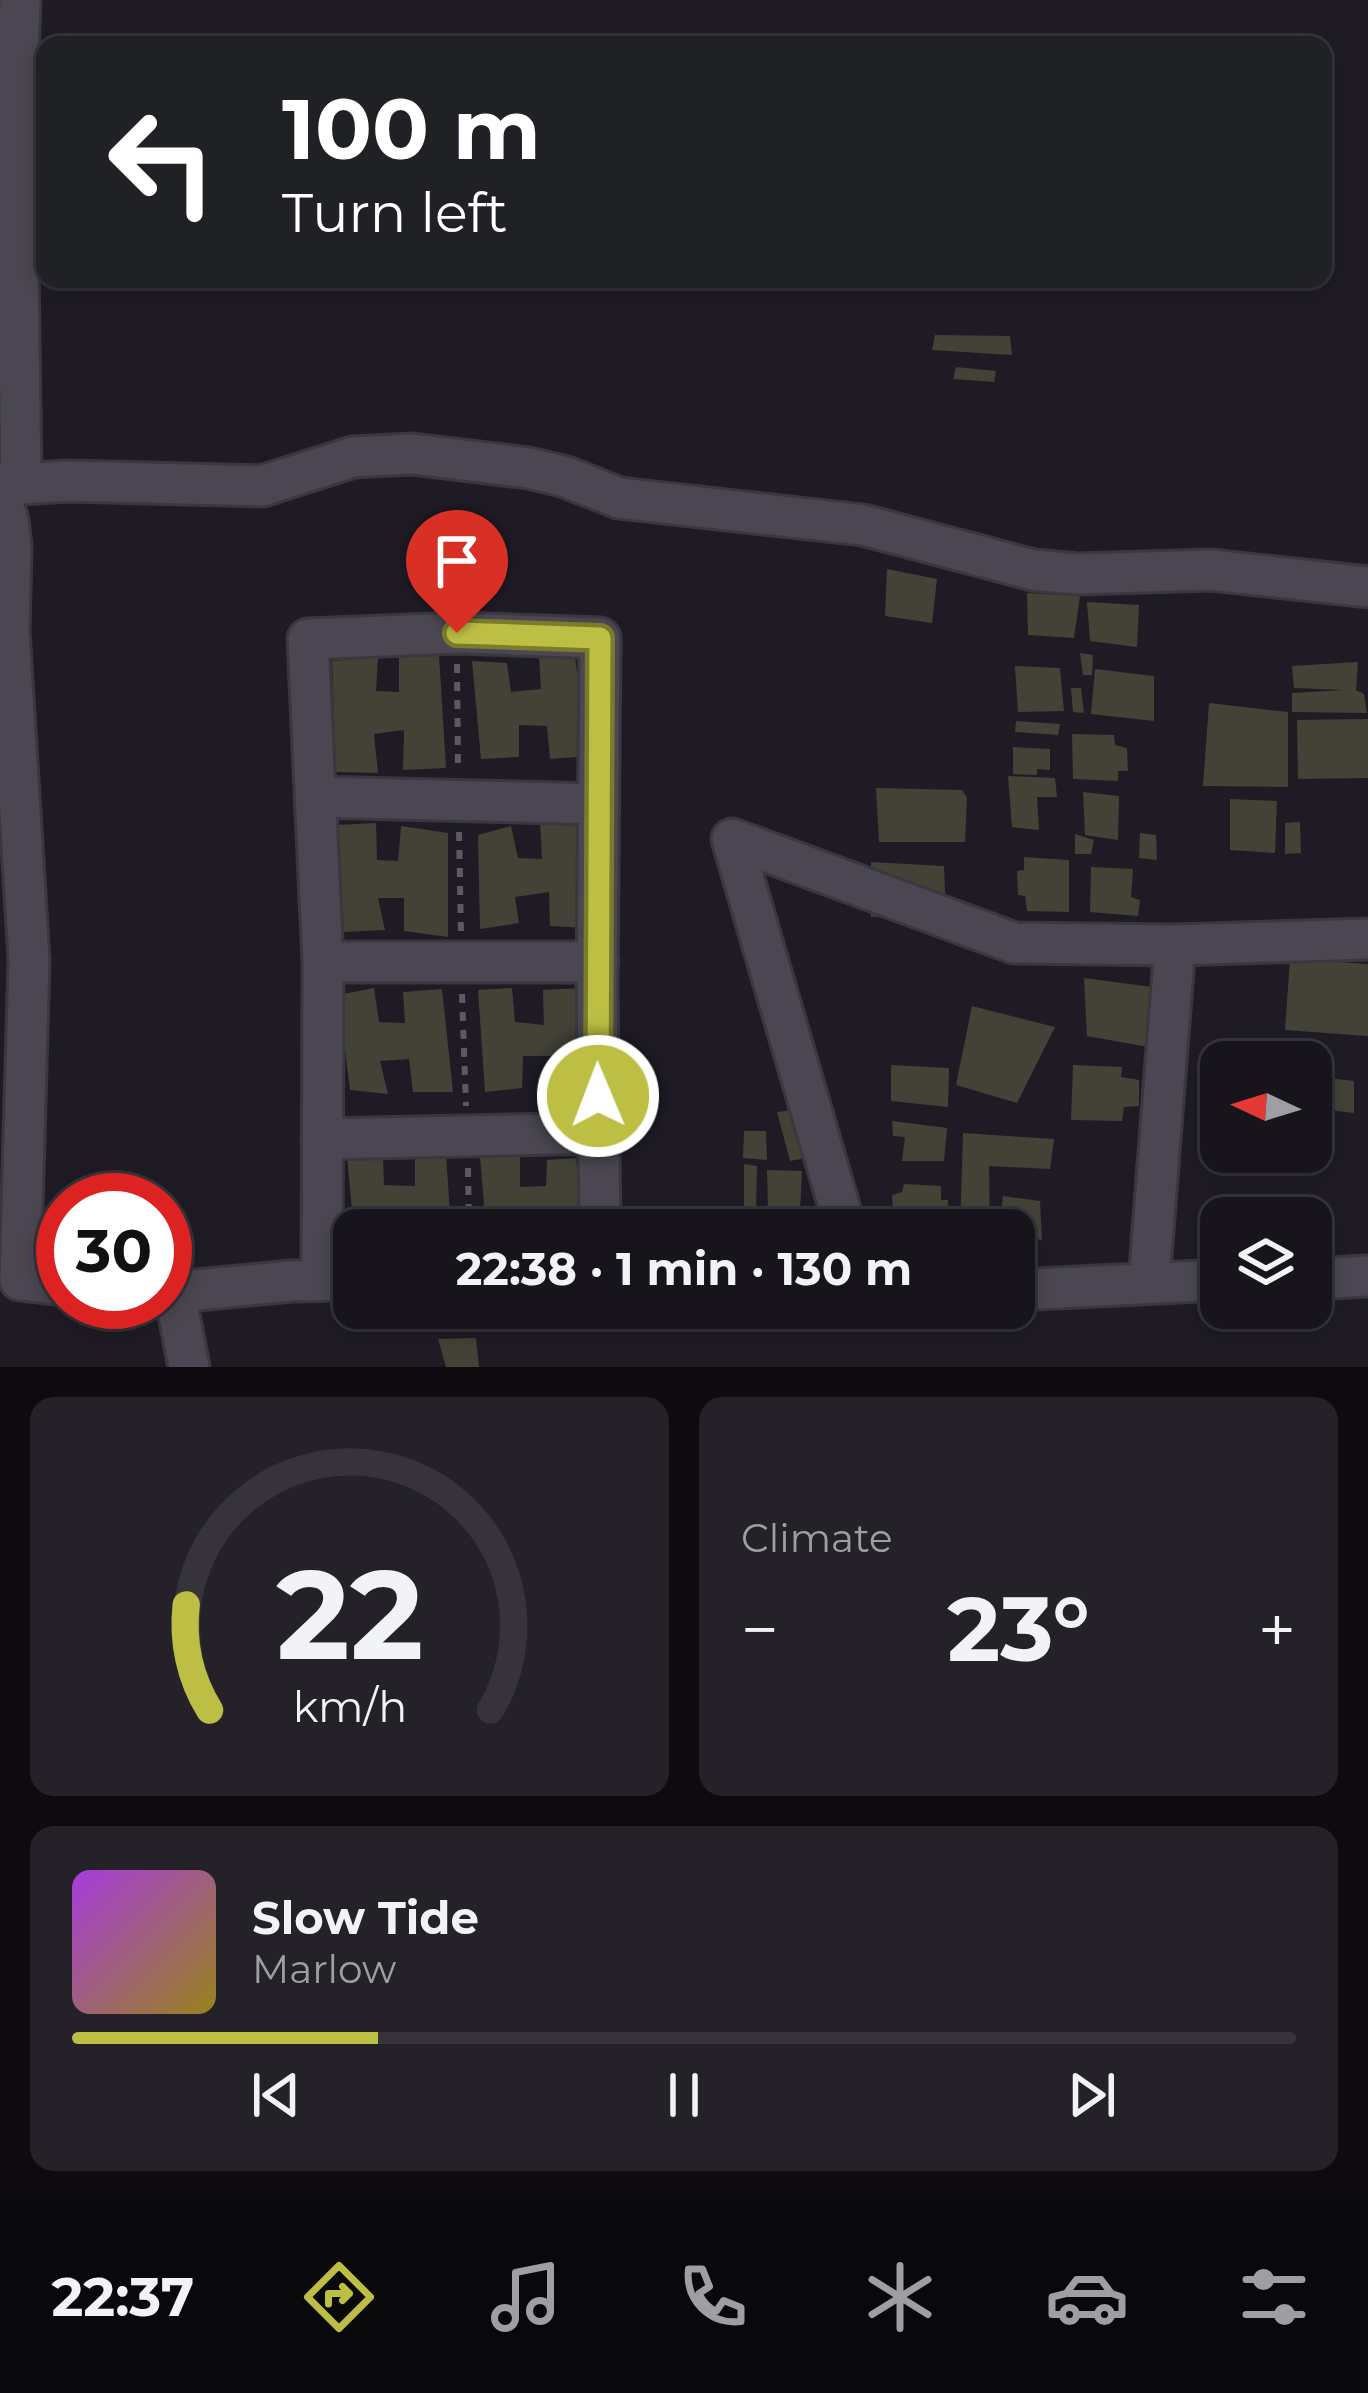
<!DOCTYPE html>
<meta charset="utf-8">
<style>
:root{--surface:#17141c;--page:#242129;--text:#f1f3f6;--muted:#9e9ea3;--line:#36333b;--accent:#bcbf43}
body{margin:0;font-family:Montserrat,sans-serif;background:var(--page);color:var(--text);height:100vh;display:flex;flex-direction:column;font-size:45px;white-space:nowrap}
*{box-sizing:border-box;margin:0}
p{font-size:39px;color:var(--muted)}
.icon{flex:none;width:66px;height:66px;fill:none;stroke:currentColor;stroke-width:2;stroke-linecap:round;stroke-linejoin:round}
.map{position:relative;height:1367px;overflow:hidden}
.panel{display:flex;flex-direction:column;gap:30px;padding:30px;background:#0d0b0f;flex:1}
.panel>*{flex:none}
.hud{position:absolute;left:36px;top:36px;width:1296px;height:252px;border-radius:24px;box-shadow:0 6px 18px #0003,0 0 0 3px var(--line);background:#202124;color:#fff;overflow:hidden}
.needle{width:78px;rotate:274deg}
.buttons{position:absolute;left:1200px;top:1041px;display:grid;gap:24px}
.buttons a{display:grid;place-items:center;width:132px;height:132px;border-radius:24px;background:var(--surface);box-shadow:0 6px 18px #0003,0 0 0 3px var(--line);font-size:60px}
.speed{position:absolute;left:36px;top:1173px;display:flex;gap:24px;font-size:60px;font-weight:700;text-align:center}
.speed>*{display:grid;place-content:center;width:156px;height:156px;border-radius:50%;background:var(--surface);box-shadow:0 6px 18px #0003,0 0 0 3px var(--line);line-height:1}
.speed .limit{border:18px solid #d22;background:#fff;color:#111}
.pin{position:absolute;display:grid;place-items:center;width:102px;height:102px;color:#fff;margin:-123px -51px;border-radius:50% 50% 50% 0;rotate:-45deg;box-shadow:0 0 12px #0007}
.pin .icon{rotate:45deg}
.me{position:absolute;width:132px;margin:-66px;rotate:359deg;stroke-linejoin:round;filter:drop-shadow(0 0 9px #0008)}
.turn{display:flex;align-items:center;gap:42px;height:252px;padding:0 48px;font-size:54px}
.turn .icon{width:156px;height:156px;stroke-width:2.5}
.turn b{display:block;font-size:84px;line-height:102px}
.big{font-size:90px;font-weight:700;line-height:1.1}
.panel .widget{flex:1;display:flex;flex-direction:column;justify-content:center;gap:18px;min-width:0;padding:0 42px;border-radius:24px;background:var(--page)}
.panel .dial{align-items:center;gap:0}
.dial svg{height:312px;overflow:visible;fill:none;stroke:var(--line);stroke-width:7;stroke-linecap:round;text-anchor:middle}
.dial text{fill:var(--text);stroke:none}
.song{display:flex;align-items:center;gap:36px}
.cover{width:144px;height:144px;border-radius:18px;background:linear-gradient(135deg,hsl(280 70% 55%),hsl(50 70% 35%))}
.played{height:12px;border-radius:6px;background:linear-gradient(90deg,var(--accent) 25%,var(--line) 25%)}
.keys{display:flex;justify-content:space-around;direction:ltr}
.heat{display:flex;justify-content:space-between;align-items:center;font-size:66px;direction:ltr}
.panel .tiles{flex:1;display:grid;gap:30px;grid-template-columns:1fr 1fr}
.widget:last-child{grid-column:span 2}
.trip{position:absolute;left:333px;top:1209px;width:702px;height:120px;border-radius:24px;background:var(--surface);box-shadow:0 6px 18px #0003,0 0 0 3px var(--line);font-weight:700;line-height:120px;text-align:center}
.menu{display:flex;height:192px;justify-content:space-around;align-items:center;background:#09080b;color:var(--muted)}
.menu .icon{width:84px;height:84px}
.menu .active{color:var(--accent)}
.menu b{font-size:54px;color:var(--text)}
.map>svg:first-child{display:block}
.building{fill:#424237}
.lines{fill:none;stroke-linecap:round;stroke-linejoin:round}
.minor-casing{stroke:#3a373f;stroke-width:45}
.path{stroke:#5d5962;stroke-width:6;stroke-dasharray:9 9;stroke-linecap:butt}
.minor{stroke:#4b4752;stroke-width:39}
.route-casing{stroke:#7a7c2c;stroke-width:30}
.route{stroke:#bcbf43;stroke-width:21}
</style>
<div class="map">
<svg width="1368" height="1367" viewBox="0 0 1368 1367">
<rect width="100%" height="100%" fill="#1f1b25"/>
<path class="building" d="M935,335L1010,336L1012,355L932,350Z
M956,367L996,371L994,382L953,379Z
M887,569L937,579L932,623L885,616Z
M1027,593L1080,596L1074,638L1028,635Z
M1087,602L1139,605L1137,647L1090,641Z
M1080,653L1093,655L1092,675H1083Z
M439,655L446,768L403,770L404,730L374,734L378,773L336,772L332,661L378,657L376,691L399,692V657Z
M539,657H575L588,756L550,759L547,726L519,725V757L481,759L472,661L507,663L511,692L541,689Z
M1358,662L1356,690L1364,694L1367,713L1292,712V693L1344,690L1294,688L1292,666Z
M1015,666L1060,668L1064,711L1018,712Z
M1095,669L1154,676V721L1091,714Z
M1071,688H1081L1084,713L1073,712Z
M1209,703L1288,712V787L1203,786Z
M1368,719V778L1298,779L1297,720Z
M1016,721L1060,724L1058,735L1015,732Z
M1072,734L1114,735L1115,745L1127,748L1128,771H1118V781L1073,779Z
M1013,747L1050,749V770L1037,769V775L1013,774Z
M1008,776L1055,778L1057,797H1037L1039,830L1012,827Z
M876,788L962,790L967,798L965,842H879Z
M1083,792L1119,796L1118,840L1085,835Z
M1230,799L1277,801L1275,853L1230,850Z
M540,822L576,826L587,928L550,926L549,892L515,897L519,923L480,929L478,835L511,826L518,858L542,859Z
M1300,822L1301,853L1285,854V823Z
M376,823L377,860L398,861L401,826L448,833V937L404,931V898H378L385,930L344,932L336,825Z
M1140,833L1156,835L1157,860L1139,858Z
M1075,834L1094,840L1091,854H1075Z
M1024,857L1069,860V912L1027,911L1025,896L1018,895L1017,871L1024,870Z
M871,862L944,866L946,915L871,917Z
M1091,867L1133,869L1131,897L1140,900L1138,916L1090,912Z
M1290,959L1368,964V1036L1285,1030Z
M1084,978L1152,987L1148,1047L1087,1036Z
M374,988L379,1022L405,1023L403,992L442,989L453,1092H413L409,1059L380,1061L388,1094L350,1090L338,995Z
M512,988L515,1022L544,1025L543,990L583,988L591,1093L552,1090L553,1056H523L522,1088L485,1092L478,990Z
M972,1006L1055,1027L1017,1103L956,1085Z
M891,1065L949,1068L948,1107L891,1101Z
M1073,1065L1122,1067L1121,1077L1139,1080V1106L1124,1107L1122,1121L1071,1120Z
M1311,1076L1354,1081V1113L1311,1108Z
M830,1106L838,1152L790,1161L777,1112Z
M892,1121L947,1128L944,1161H902L905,1137L893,1136Z
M744,1131H766L767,1160L743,1158Z
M963,1133L1054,1139L1050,1169L989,1166L990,1230L960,1228Z
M446,1154L451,1230H418L417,1220L387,1224L388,1230H354L347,1157L383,1156L384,1185L415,1186V1155Z
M480,1156H520V1187L546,1186L547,1160L576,1158L586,1230H552V1226L486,1230Z
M744,1164L757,1166L756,1210L744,1208Z
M767,1170L802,1171L800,1212L768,1210Z
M904,1184L941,1186V1200H948L947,1230H894L892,1195L902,1192Z
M1003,1196L1040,1201L1042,1240L1014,1236V1230H999Z
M698,1220V1230H650V1223Z
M1014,1243L1038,1245V1269L1014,1267Z
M476,1338L479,1367H446L438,1339Z"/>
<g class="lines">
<g class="minor-casing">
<path id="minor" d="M0,484H21L16,117L20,0
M21,484L68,481L262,486L353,457L412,454L529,468L566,477L619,498L863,525L1033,570L1077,574L1211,570L1368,587
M0,497L8,520L11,546L9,632L29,960L20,1280L63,1285
M315,797L599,804
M323,962H598
M322,1139L599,1133
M846,1230L732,839L1014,943L1175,945L1368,939
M1311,1279L1368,1276
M322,1280L323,962L308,639L457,633L600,638L597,986L600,1230
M1149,1282L1175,945
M1014,1290L1221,1280
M165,1293L291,1281L354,1280
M175,1294L189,1367"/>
</g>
<path class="path" d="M457,664L458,771
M459,832L461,933
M462,994L466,1106
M468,1168L469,1230"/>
<use href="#minor" class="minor"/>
</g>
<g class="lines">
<g class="route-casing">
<path id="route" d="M457,633L600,638L598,1096"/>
</g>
<use href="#route" class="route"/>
</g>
</svg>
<div class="buttons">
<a><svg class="needle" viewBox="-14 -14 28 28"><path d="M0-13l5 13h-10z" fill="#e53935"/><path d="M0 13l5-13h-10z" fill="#9e9ea3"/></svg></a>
<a><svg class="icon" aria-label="layers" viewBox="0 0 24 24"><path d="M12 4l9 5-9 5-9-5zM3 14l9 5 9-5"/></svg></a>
</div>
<div class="speed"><div class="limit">30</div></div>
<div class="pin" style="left:457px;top:633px;background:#d93025"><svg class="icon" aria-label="arrive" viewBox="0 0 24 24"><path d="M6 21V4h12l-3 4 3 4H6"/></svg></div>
<svg class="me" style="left:598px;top:1096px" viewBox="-20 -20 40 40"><circle r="17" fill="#bcbf43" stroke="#fff" stroke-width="3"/><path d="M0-11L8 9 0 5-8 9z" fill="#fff"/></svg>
<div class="trip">22:38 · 1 min · 130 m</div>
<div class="hud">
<div class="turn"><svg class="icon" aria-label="left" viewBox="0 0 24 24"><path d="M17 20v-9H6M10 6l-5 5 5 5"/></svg><div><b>100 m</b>Turn left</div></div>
</div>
</div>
<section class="panel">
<div class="tiles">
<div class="widget dial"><svg viewBox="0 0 100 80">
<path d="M14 69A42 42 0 1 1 86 69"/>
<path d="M14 69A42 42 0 0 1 8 42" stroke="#bcbf43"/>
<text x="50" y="56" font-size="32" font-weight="700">22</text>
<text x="50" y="72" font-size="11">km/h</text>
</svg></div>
<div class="widget"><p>Climate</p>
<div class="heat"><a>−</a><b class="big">23°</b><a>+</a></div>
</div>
<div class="widget">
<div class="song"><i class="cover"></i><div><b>Slow Tide</b><p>Marlow</p></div></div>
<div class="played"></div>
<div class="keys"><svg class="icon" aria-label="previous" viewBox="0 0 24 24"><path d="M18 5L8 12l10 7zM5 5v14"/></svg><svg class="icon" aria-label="pause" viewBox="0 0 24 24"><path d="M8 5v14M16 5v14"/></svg><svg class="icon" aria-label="next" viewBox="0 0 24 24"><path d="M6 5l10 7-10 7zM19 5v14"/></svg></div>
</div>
</div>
</section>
<nav class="menu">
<b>22:37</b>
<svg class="icon active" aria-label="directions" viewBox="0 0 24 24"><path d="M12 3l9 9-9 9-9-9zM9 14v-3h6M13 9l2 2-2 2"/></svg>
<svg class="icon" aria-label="music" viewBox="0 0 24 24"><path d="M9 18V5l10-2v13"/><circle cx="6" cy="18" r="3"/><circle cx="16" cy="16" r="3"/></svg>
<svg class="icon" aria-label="phone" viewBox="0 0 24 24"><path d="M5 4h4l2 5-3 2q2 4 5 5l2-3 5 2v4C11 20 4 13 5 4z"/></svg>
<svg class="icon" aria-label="climate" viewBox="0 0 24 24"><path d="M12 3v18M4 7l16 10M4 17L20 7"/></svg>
<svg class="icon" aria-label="car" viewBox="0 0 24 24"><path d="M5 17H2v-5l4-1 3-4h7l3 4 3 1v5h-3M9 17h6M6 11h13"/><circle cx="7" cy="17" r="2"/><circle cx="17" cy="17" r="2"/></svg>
<svg class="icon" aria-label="filters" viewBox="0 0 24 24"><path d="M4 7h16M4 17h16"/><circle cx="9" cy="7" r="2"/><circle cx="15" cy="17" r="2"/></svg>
</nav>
